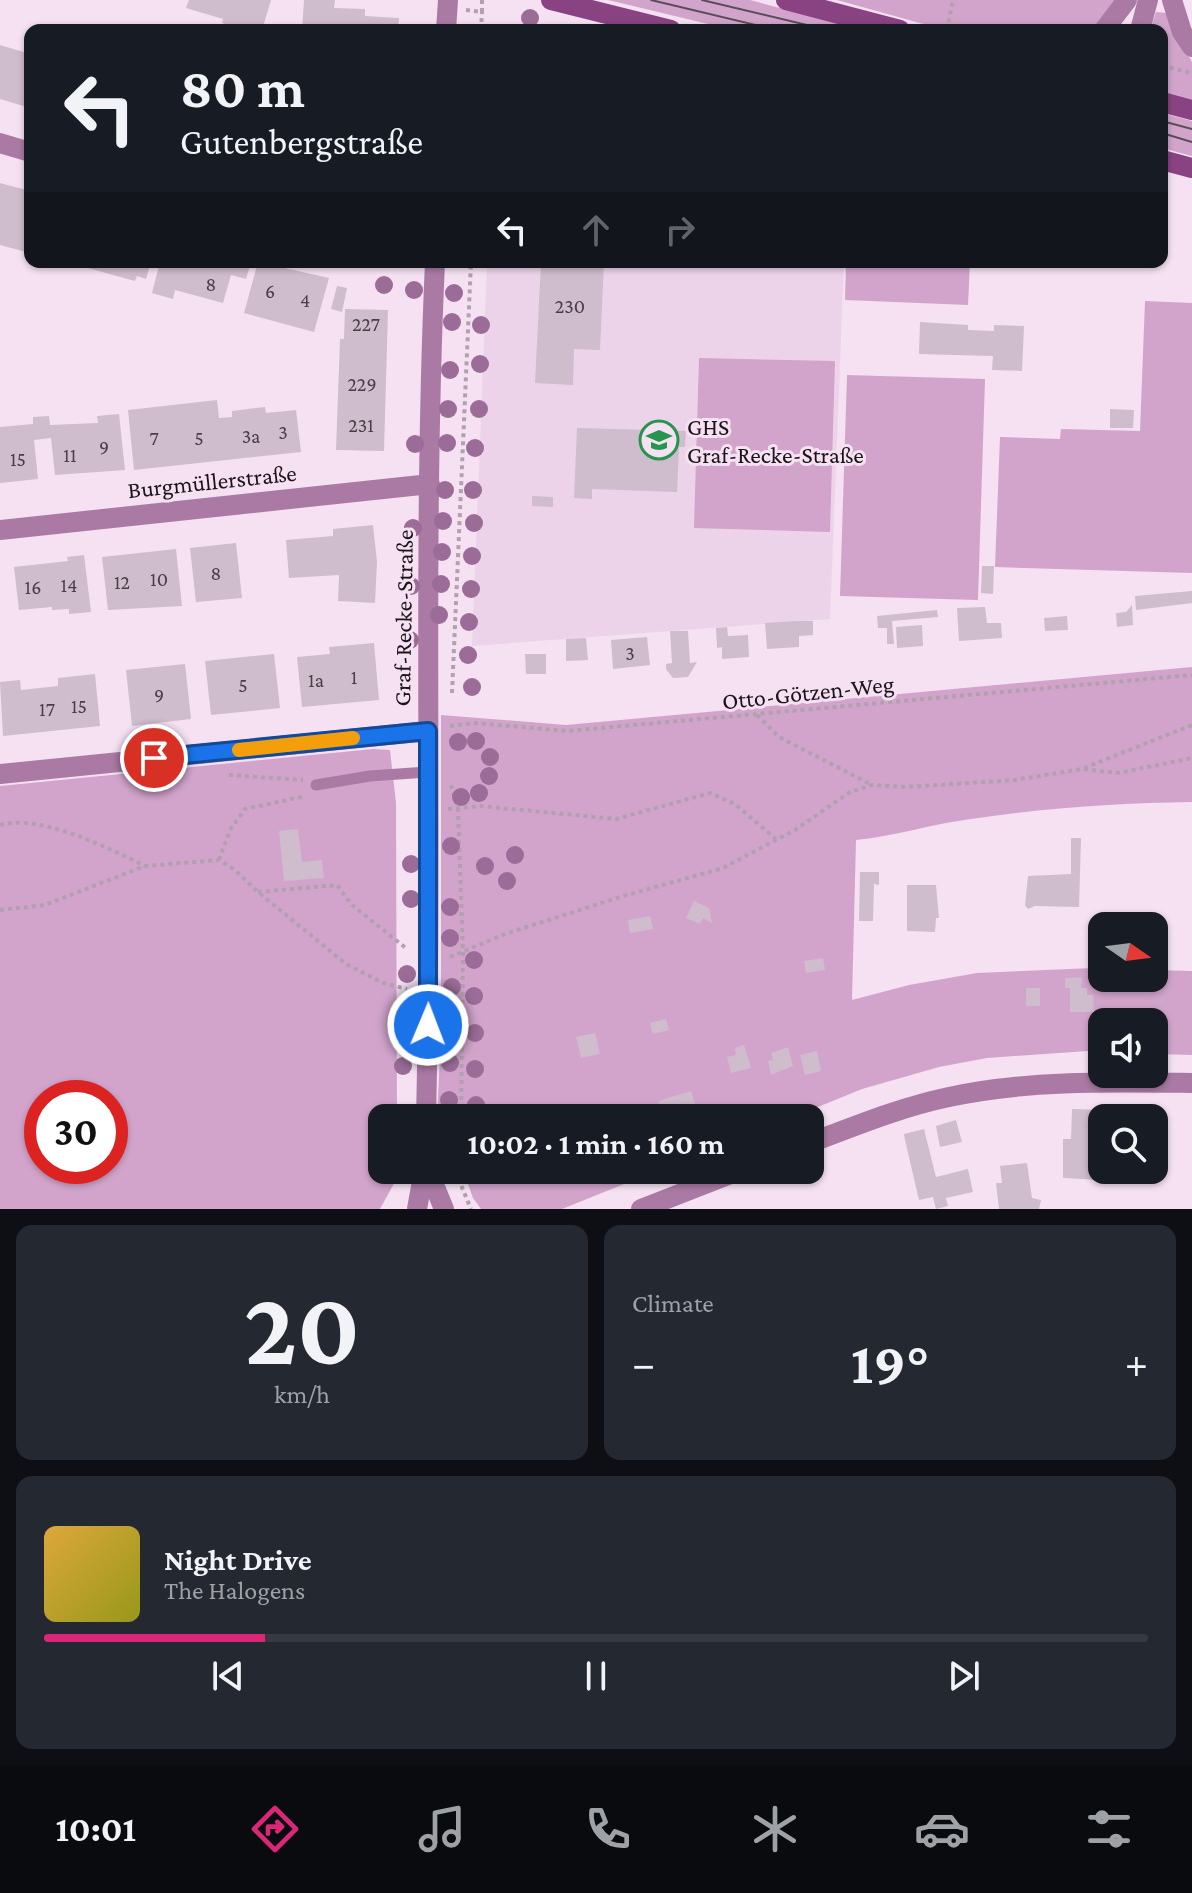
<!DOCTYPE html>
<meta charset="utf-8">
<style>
:root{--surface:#171b24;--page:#242831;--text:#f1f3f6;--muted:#9ea1a6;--line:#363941;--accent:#db2777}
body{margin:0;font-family:"Crimson Pro",serif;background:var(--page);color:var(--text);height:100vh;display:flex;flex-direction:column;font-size:30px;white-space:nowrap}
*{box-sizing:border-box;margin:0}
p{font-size:26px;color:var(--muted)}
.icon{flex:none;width:44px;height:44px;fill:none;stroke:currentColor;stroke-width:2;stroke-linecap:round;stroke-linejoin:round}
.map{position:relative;height:1209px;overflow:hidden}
.side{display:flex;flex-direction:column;gap:16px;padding:16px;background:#0d0f14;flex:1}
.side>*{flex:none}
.guide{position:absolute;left:24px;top:24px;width:1144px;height:244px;border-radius:16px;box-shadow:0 2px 6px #0004;background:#171b24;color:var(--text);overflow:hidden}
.needle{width:52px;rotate:104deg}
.fabs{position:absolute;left:1088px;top:912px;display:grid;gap:16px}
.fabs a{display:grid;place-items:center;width:80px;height:80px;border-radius:16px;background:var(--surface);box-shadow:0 2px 6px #0004;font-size:40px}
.speed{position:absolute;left:24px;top:1080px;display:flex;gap:16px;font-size:40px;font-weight:700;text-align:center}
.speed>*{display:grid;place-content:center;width:104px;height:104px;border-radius:50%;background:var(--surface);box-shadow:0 2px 6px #0004;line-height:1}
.speed .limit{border:12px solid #d22;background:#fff;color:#111}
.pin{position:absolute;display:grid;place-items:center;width:68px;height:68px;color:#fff;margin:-34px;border:4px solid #fff;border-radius:50%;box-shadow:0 2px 8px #0007}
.me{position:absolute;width:88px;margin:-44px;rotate:1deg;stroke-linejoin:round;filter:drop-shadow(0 0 6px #0008)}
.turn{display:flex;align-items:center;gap:28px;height:168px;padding:0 24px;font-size:36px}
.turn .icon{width:104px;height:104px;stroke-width:2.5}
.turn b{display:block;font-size:56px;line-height:68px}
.lanes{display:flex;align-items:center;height:76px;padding:0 24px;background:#0003;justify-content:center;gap:40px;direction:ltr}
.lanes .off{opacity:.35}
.big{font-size:60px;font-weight:700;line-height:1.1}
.side .card{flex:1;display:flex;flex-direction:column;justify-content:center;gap:12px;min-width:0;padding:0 28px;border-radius:16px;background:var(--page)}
.side .dial{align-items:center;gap:0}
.dial b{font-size:104px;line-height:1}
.song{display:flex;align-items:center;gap:24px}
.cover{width:96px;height:96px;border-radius:12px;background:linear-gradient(135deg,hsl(40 70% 55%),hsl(60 70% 35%))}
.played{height:8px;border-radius:4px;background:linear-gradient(90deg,var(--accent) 20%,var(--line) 20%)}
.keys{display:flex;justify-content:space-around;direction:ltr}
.heat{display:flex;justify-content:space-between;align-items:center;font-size:44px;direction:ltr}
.side .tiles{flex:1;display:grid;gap:16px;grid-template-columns:1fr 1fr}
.card:last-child{grid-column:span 2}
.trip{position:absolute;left:368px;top:1104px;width:456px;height:80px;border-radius:16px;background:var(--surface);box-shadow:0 2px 6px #0004;font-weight:700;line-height:80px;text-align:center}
.menu{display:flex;height:128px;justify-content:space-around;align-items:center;background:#090b0e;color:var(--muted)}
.menu .icon{width:56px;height:56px}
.menu .on{color:var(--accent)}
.menu b{font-size:36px;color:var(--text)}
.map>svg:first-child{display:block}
.built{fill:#edd3e9}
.green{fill:#d2a4cc;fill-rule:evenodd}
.building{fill:#cfbccc}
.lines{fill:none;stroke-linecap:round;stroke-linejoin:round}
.path{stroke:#b1a1af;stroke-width:4;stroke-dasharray:4 4;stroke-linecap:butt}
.service{stroke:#aa7aa4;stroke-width:11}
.minor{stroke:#aa7aa4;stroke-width:20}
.tertiary{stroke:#aa7aa4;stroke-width:20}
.secondary{stroke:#894382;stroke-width:20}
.tram{stroke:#594e57;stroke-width:2}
.tree{fill:#9a6c97}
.route-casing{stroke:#114b97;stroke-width:20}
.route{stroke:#1a73e8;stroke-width:14}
.slow{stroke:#f59e0b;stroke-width:14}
.labels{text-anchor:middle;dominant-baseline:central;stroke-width:6;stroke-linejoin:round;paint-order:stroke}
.number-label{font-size:20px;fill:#483e46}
.poi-label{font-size:24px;fill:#1b141a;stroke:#f5e1f2;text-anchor:start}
.street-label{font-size:24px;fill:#1b141a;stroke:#f5e1f2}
</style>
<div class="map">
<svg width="1192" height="1209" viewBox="0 0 1192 1209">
<rect width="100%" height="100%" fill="#f5e1f2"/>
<path class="built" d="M487,262H844L830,619L472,646Z"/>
<path class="green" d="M608,0H750L862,30H733Z
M837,0H1122L1094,30H945Z
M1156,12L1167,13L1192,62V102L1162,93V30H1150Z
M1162,113L1192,121V156L1162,148Z
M846,262H970L968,305L845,300Z
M1145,301L1192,303V573L995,567L1000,437L1060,439L1061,429L1140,431Z
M699,358L835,361L830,532L694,528Z
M847,375L985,379L978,600L840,596Z
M1192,667V802C1118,803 1045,808 971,819C932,824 895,836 856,840L852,1000L909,985L977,973L1093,968H1102V978H1154V970L1192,971V1055L1154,1054V1022H1102V1050L987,1058L939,1067L862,1089L791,1118H437L441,1035V715L566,725Z
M373,749L390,750L396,803L397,1118H382V1170H397V1178L380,1209H0V786ZM42,1098H110V1166H42Z
M463,1170H659L562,1209H481L473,1198Z"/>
<path class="building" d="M189,0H271L262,30H234L235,27L222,23L223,19L186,8Z
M304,0H335L334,8L365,9V16L399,18L398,30H302Z
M0,45L30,54V108L0,99Z
M0,183L30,191V253L0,245Z
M85,262H151L146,279L137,276L135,281L84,267Z
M160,262H251L246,279L231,275L223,303L175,290L173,299L152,293Z
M258,262L329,278L314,332L244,313Z
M541,262H604L600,350L574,349L573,385L535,383Z
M337,286L347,288L342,312L331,309Z
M345,309L388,310L384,451L336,450L340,339H344Z
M920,322L968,325V330L994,331V325L1024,326L1022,371L992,370L993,356L919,354Z
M217,400L219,418L232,417V411L265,407L266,413L296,410L301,452L134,470L128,410Z
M1110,409L1134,410L1133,428H1110Z
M119,414L125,470L55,475L51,438L34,440L38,479L0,483V427L33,424V417L49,416L50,425L98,423L97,416Z
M577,428L686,431L685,447H679L677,492L592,489V499L574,498Z
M532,496L553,497V507L532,506Z
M373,525L377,562L375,603L338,601L339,575L289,578L286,540L333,536V529Z
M236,543L242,598L196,602L190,548Z
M176,549L182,606L108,610L102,557Z
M84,555L91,612L69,614V609L52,610V607L19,610L14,567L68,561L67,557Z
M982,566H994L993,594L981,593Z
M1192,591V603L1136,610L1135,596Z
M1132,605L1133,625L1117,627L1116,613L1126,612Z
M985,607L987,623H1001L1002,638L959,641L957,608Z
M937,610L938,617L892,621L894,644H887V628H878L877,616Z
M1067,616L1068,630L1045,631L1044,618Z
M797,621H813V635L799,636V647L767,649L765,623Z
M922,625L923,646L897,648L896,627Z
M727,627L728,636L748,635L749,657L722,659V647L717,648L716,628Z
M670,631H688L690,663L697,662L688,677L673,678L666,669V664L672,663Z
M647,637L650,665L613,669L611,640Z
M586,638L588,660L566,661V639Z
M374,643L379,700L302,707L297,657L330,654L329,647Z
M274,654L280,708L211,715L205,661Z
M525,654H546V674H526Z
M185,664L191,719L132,726L126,670Z
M95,674L100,726L3,736L0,682L20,680L21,690L58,686V678Z
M298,829L302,862L322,860L324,878L284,881L279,831Z
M1071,838H1081L1079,907L1035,906L1028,909L1025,905L1028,876L1071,874Z
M860,872H879V885L874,884L873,921H859Z
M907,885H936L939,918H936L935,932L907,931Z
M694,901L709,908L712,923L703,918L700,924L686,918Z
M650,916L653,929L630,933L628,920Z
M823,958L825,970L806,973L804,961Z
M1082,977L1081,988H1087V995H1093L1094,1012H1070V988H1065V978Z
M1026,988H1040V1006H1026Z
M666,1019L669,1030L653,1034L650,1023Z
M595,1033L600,1054L581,1058L576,1037Z
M744,1045L751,1068L731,1073L727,1057L736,1055L735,1048Z
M788,1047L793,1066L771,1075L768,1061L773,1060L771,1053Z
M817,1051L821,1071L805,1075L800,1055Z
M691,1091L698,1114L683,1118H663L658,1101Z
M614,1105L618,1118H602L599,1110Z
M1072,1109L1102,1110L1101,1180L1063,1178V1139H1071Z
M956,1120L962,1142L940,1147L936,1126Z
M924,1129L936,1177L968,1169L973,1192L946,1198L948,1206L936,1209L933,1197L919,1200L905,1140L904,1134Z
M1027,1163L1032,1198L1041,1200L1039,1209H999L996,1183H1002L1000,1166Z
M526,1170H558L561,1177L549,1182L545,1173L529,1179Z"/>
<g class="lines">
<path class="path" d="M466,10L482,12V0
M481,30L482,12
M947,30L953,0
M1162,66L1192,73
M452,693L471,262
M757,715L779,737L870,784
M450,726L475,723L567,731L1192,675
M1084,768L1192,725
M229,775L303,780
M451,785L458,810L463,953L461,1118
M448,809L480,806L616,819L710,793L735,804L777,840
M0,825C42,814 108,848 145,866
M219,860L230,830L245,809L306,796
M258,892L337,885L352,905L407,949
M0,910L45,905L145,866L219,860L235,870L258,892L346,964L383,983L407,989
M450,957L505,934L620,897L723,868L795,830L850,792L872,785L904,787L1015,780L1082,769L1118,773L1192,758
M461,1170V1185L471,1209"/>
<path class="service" d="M316,785L370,776L427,772"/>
<path class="minor" d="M1172,0L1182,32L1192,47
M446,30L448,0
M1104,30L1127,0
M1140,30L1148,0
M0,143L30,152
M0,530L430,484
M0,774L428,731
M426,1118C433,833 422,547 435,262
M428,1170L444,1209
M417,1209L424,1170"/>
<path class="tertiary" d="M810,1143C855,1126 901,1107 949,1097C1027,1080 1112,1082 1192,1083
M641,1209L741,1170"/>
<path class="secondary" d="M551,0L671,30
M786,0L900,30
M1162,102L1192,110
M1162,160L1192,168"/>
<path class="tram" d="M651,0L777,30
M702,0L828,30
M1162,121L1192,129
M1162,133L1192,142"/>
</g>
<g class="tree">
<circle cx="530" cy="18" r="9"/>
<circle cx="384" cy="285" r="9"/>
<circle cx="414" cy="290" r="9"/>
<circle cx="454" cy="293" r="9"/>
<circle cx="452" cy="322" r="9"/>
<circle cx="481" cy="325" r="9"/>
<circle cx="480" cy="364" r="9"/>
<circle cx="450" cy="370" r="9"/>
<circle cx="448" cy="409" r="9"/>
<circle cx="479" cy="409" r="9"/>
<circle cx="447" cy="443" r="9"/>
<circle cx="415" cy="444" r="9"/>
<circle cx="475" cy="448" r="9"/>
<circle cx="445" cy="490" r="9"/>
<circle cx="473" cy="490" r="9"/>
<circle cx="443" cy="521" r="9"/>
<circle cx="474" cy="523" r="9"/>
<circle cx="413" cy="528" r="9"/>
<circle cx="442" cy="552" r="9"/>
<circle cx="472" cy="556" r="9"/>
<circle cx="441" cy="584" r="9"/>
<circle cx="411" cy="586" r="9"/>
<circle cx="471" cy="589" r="9"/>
<circle cx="439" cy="615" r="9"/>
<circle cx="469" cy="622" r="9"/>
<circle cx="410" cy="640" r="9"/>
<circle cx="468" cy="655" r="9"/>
<circle cx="472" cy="687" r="9"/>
<circle cx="476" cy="741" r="9"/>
<circle cx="458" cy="742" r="9"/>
<circle cx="490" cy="757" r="9"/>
<circle cx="489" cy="776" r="9"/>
<circle cx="479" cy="793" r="9"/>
<circle cx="461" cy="797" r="9"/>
<circle cx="451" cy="846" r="9"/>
<circle cx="515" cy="855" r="9"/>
<circle cx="411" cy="864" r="9"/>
<circle cx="485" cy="866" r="9"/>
<circle cx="507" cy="881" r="9"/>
<circle cx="411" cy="899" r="9"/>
<circle cx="450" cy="907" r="9"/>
<circle cx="450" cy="938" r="9"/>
<circle cx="474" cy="960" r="9"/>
<circle cx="407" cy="974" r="9"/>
<circle cx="452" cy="987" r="9"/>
<circle cx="474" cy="996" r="9"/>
<circle cx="405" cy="1004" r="9"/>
<circle cx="451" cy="1025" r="9"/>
<circle cx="475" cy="1033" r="9"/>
<circle cx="404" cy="1036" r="9"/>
<circle cx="450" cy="1063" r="9"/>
<circle cx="403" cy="1066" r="9"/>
<circle cx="475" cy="1069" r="9"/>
<circle cx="449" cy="1100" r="9"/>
<circle cx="476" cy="1105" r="9"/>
</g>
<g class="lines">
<g class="route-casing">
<path id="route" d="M154,758L428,731V1025"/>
</g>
<use href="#route" class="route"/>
<path class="slow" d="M239,750L353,738"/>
</g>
<defs>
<g id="school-ring" transform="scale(2)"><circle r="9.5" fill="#f5e1f2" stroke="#26954e" stroke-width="1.5"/><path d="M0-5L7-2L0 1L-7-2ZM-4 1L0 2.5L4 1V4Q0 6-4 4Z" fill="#26954e"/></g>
</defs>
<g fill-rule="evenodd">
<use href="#school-ring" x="659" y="440"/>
</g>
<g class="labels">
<g class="number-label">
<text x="211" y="284">8</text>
<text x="270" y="291">6</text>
<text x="305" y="300">4</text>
<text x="570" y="306">230</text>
<text x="366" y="324">227</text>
<text x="362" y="384">229</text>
<text x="361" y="425">231</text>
<text x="283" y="432">3</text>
<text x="251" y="436">3a</text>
<text x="154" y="438">7</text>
<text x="199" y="438">5</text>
<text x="104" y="447">9</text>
<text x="70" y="455">11</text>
<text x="18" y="459">15</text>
<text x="216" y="573">8</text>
<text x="159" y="579">10</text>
<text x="122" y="582">12</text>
<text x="69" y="585">14</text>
<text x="33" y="587">16</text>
<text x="630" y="653">3</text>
<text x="354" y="677">1</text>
<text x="316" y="680">1a</text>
<text x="243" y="685">5</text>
<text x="159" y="695">9</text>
<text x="79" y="706">15</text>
<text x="47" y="709">17</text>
</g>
<g class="poi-label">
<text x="687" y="426">GHS<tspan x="687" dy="28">Graf-Recke-Straße</tspan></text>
</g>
<g class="street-label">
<text transform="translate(212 481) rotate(-6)">Burgmüllerstraße</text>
<text transform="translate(403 618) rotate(-89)">Graf-Recke-Straße</text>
<text transform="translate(808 692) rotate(-6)">Otto-Götzen-Weg</text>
</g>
</g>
</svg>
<div class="fabs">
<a><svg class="needle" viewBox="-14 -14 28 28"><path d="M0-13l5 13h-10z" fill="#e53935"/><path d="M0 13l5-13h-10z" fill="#9ea1a6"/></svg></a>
<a><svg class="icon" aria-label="sound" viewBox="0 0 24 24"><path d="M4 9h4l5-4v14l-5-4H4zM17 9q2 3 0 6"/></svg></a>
<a><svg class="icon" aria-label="search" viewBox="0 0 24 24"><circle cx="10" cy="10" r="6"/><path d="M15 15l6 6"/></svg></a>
</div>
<div class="speed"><div class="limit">30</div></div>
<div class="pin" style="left:154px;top:758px;background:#d93025"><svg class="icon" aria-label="arrive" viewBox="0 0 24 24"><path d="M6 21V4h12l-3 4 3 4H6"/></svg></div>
<svg class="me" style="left:428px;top:1025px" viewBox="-20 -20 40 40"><circle r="17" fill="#1a73e8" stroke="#fff" stroke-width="3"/><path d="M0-11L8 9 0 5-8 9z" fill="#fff"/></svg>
<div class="trip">10:02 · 1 min · 160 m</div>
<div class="guide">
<div class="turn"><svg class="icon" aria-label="left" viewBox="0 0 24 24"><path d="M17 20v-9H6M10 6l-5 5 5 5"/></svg><div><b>80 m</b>Gutenbergstraße</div></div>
<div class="lanes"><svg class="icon" aria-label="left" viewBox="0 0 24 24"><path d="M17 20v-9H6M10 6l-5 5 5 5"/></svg><svg class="icon off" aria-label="ahead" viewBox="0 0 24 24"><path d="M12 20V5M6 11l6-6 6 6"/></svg><svg class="icon off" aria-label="right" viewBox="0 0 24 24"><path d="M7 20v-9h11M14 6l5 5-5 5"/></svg></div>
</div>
</div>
<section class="side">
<div class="tiles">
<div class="card dial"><b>20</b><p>km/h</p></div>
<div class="card"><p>Climate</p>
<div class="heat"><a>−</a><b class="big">19°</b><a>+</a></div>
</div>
<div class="card">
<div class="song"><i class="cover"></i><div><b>Night Drive</b><p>The Halogens</p></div></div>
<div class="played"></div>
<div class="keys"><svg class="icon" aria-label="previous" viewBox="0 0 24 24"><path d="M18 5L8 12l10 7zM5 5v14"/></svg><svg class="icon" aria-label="pause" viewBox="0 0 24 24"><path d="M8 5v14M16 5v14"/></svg><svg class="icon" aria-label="next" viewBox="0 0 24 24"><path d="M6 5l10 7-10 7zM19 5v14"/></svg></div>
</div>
</div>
</section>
<nav class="menu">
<b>10:01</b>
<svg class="icon on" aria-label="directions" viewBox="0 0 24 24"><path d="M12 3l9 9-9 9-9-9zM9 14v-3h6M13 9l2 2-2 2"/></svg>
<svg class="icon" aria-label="music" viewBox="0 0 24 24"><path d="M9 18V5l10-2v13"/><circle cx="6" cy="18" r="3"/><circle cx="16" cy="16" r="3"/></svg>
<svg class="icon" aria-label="phone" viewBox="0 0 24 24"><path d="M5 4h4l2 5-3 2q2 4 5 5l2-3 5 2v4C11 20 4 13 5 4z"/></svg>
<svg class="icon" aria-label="climate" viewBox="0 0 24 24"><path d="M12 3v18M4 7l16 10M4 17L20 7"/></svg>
<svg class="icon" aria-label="car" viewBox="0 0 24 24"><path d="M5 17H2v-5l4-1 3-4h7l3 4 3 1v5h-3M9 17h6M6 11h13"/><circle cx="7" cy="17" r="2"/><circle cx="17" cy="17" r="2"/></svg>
<svg class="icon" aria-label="filters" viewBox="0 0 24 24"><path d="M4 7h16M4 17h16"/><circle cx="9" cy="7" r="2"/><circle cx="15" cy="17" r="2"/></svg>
</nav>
